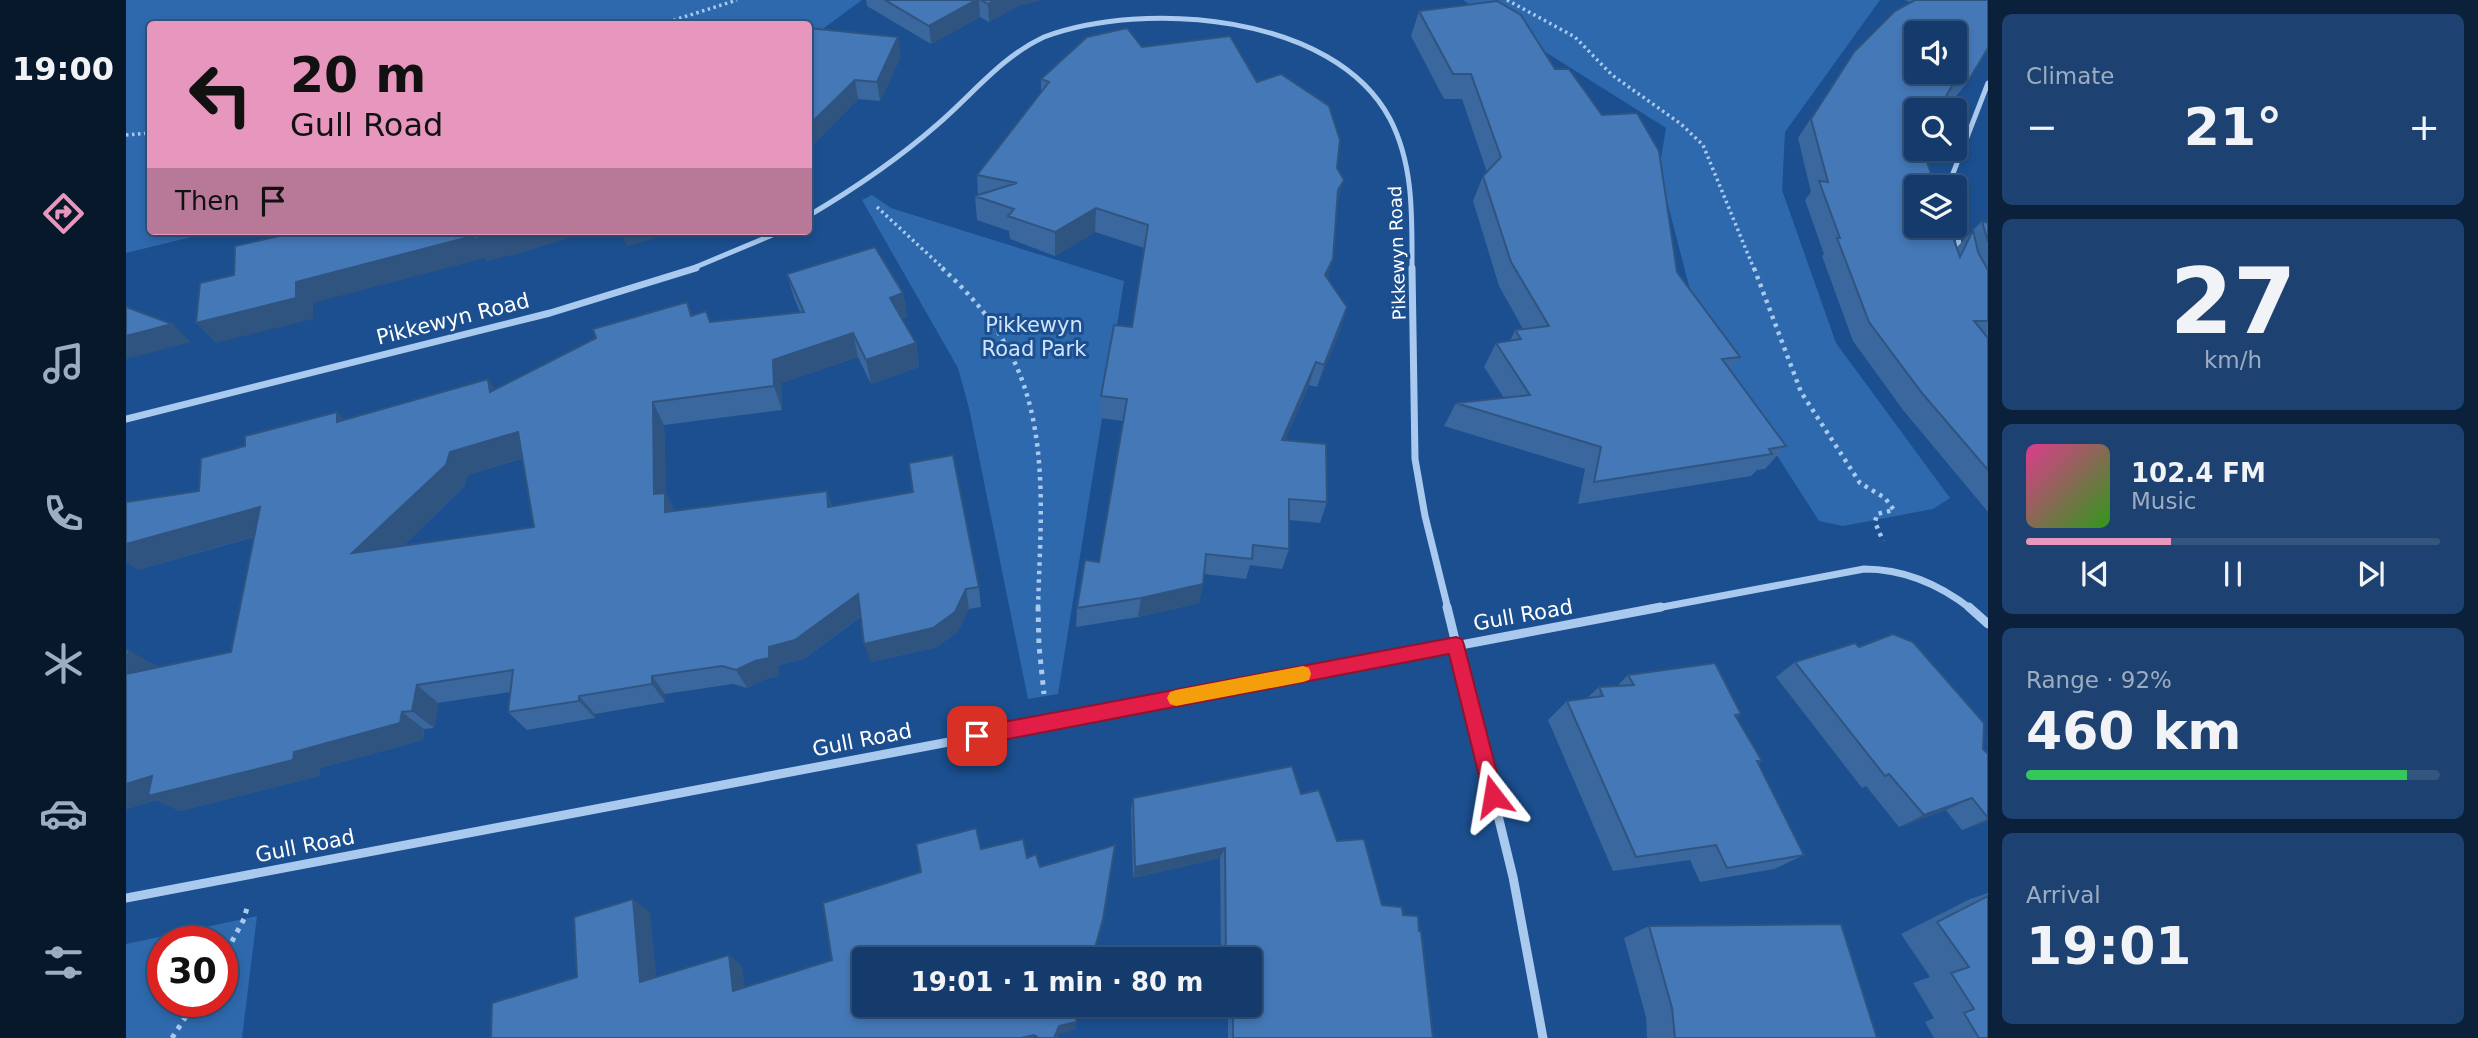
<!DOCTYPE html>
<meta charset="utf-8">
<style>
:root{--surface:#143b6b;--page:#1d4271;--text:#f1f3f6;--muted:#9dadc1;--line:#33557e;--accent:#e797bd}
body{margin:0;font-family:"DejaVu Sans",sans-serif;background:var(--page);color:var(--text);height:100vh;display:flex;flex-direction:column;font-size:26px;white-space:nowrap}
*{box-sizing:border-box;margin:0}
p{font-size:23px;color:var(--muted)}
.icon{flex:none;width:38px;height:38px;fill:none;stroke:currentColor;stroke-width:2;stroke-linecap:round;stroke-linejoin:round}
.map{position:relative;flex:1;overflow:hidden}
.details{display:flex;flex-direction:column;gap:14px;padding:14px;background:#0b203b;width:490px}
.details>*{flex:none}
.guide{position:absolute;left:21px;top:21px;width:665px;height:214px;border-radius:7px;box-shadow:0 4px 10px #0003,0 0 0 2px var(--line);background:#e797bd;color:#111;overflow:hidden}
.buttons{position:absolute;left:1778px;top:21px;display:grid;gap:14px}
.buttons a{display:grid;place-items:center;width:63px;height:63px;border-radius:7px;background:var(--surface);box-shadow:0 4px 10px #0003,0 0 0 2px var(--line);font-size:35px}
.speed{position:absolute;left:21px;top:926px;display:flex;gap:14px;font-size:35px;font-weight:700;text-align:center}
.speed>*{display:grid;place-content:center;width:91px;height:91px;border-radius:50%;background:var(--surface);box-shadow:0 4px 10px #0003,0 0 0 2px var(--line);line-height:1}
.speed .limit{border:10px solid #d22;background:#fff;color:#111}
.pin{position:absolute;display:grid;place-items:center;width:60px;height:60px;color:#fff;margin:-30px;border-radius:14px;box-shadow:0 4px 10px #0006}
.me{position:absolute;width:77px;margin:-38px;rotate:346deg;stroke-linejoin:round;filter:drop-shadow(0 0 5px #0008)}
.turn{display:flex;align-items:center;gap:24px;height:147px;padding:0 28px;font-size:32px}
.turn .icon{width:91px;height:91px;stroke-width:2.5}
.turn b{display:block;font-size:49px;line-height:60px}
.then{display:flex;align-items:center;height:66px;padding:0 28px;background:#0003;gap:14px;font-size:26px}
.big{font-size:52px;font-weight:600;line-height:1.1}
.details .widget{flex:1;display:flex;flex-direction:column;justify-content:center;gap:10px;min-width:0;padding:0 24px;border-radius:10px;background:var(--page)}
.details .dial{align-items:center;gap:0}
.dial b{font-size:91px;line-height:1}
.song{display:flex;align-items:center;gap:21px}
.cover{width:84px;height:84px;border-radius:10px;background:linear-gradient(135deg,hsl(330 70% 55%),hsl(110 70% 35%))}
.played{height:7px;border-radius:4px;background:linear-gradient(90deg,var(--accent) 35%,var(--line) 35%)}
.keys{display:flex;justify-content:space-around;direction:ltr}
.heat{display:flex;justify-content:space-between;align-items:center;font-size:38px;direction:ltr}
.charge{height:10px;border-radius:5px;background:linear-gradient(90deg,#34c759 92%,var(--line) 0)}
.trip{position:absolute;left:726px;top:947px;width:410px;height:70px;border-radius:7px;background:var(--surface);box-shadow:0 4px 10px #0003,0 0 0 2px var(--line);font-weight:600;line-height:70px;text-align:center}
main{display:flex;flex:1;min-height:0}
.tabs{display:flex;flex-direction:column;width:126px;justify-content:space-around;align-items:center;background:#08182b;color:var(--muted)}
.tabs .icon{width:49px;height:49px}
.tabs .active{color:var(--accent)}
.tabs b{font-size:32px;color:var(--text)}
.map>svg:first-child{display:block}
.green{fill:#2e69ad;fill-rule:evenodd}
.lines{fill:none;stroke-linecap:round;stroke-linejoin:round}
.path-far2{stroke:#a9c9ee;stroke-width:3.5;stroke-dasharray:2.5 3.5;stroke-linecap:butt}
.path-far1{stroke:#a9c9ee;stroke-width:4.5;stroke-dasharray:3.5 5;stroke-linecap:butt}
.path{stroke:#a9c9ee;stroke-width:5;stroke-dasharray:4.5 6;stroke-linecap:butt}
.street-far2{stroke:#a9c9ee;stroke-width:5}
.street-far1{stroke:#a9c9ee;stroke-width:7}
.street{stroke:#a9c9ee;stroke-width:9}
.wall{fill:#3a679d;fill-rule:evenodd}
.shaded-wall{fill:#305480}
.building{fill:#4478b7;stroke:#305480;stroke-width:2;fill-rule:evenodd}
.route{fill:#e11d48;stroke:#92132f;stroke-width:2}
.slow{fill:#f59e0b}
.labels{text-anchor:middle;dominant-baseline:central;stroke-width:6;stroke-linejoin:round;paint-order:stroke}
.far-street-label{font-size:18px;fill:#fff;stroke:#1b4f8f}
.street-label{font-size:21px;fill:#fff;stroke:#1b4f8f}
.park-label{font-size:21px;fill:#cfe3fa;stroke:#1b4f8f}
</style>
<main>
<nav class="tabs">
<b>19:00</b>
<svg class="icon active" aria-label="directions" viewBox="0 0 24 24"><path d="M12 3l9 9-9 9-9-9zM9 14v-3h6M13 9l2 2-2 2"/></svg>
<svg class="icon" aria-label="music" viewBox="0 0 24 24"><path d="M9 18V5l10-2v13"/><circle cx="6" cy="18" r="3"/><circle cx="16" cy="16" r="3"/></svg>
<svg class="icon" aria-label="phone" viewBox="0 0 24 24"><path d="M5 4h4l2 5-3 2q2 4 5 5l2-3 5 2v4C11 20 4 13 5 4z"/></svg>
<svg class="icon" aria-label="climate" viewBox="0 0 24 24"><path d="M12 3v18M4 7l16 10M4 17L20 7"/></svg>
<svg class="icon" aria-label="car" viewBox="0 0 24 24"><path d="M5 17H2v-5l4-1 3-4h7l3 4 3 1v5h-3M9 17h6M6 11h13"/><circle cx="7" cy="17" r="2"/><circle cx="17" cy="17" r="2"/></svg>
<svg class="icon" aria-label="filters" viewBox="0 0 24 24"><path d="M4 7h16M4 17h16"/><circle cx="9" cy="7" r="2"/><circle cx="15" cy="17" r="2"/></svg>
</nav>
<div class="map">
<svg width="1862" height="1038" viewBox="0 0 1862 1038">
<rect width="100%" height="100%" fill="#1b4f8f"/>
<path class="green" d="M0,0H736L683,39L682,24H24V231H90L0,253Z
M1337,0H1754L1659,132L1656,190L1710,343L1824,498L1807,509L1717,526L1693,521L1577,340L1533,170L1540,128Z
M746,195L765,208L998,281L932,694L902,699L843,408L832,368L736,200Z
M131,916L116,1038H0V944ZM37,942H96V1001H37Z"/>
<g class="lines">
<path class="path-far2" d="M1381,0L1449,37L1486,75L1555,124L1577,145L1628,269
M536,24L611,0
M0,135L24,133
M751,207L818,269"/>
<path class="path-far1" d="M816,268C842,292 867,320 883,351C925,429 914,524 912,609
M1628,268L1675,392L1734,483L1759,498L1768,510L1751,514L1749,522L1757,541"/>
<path class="path" d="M912,607L913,646L918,694
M96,960L118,919L122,904
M46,1038L70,1001"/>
<path class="street-far2" d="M1827,187L1826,176L1862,83
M682,216C728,189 772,159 812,124C847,94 875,57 918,37C1017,0 1208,13 1264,119C1288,165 1286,218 1286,269
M1829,226L1835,252
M565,269L656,231"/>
<path class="street-far1" d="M1286,268L1289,459L1299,516L1322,609
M0,419L424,313L570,268
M1526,609L1738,569C1779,569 1813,584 1845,609"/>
<path class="street" d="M1321,607L1387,877L1417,1038
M1843,607L1862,624
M0,898L1535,607"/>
</g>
<path class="wall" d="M740,0H916L894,5L863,22L854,17L805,44L741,6Z
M1779,0H1862L1841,83L1825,102L1818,99L1790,110V149L1831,247L1856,221L1862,223V512L1777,410L1727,341L1696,256L1698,254L1679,200L1685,192L1672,138L1728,52L1784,2Z
M1293,11L1551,272L1614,357L1604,370L1660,446L1639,469L1631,470L1625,476L1452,504L1459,469L1318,426L1330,403L1378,398L1358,367L1370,343L1384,341L1389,330L1397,329L1373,286L1347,201L1357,176L1361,172L1336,99H1318L1285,36Z
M682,28L775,56L754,101L732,99L682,150Z
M1016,47L1131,82L1211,168V205L1202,278L1221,307L1214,330L1191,387L1183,385L1159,440L1201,502L1194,523L1163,520V549L1156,569L1124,565L1120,579L1078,574L1077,584L1073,603L1012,617L950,627L951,608L973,562L997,421L974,418L975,396L1006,327L1018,248L969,232L929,256L884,239L883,231L851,220L849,196L852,195L851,175L915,93V79Z
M661,274L777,293L781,317L776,319L790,343L793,367L745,384L732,357L655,383L656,410L538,425L540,493L549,511L701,491L706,506L853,587L855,607L843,609L832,631L811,647L745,662L735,616L678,659L653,665V676L639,679L621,688L607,684L539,694V702L469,714V718L401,730L382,712L384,692L312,703L308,728L298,729L297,740L194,768L193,776L54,811L30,800L0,809V650L32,667L105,652L128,537L11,570L73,491L211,412L218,420L362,379L369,390L561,302L566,316L584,322L674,312L668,298ZM397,458L408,527L277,546L338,487L342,475Z
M1733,647L1857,749L1862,754V821L1836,830L1820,810L1773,827L1740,786L1736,788L1650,677L1669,662Z
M1502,675L1615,714L1610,717L1636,761L1632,764L1678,855L1648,869L1574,882L1564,860L1487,871L1422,720L1441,701L1461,698L1473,687L1491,686Z
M1175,794L1211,841L1256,905L1277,915L1293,931L1307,1038H1102V1004H1124V959H1095L1094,858L1007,878L1005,809L1007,798Z
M1862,893V1038H1808L1799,1022L1808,1018L1787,983L1804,977L1775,934L1844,899Z
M1523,926L1751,1038H1521L1520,1017L1498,938Z"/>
<path class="shaded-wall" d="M850,0H853L854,17L805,44L803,26Z
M868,0H916L894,5L863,22L862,4Z
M772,37L775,56L754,101L751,82Z
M729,80L732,99L682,150V126Z
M1218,180L1211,204L1212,190Z
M970,208L969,232L929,256V232Z
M385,231H465L395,253L361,261L359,258L187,303V319L90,343L70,323L170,282L347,236Z
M494,231H540L541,235L501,246Z
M1207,259L1200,283L1199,275Z
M777,293L781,317L769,322L764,298Z
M1221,307L1214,330L1191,387L1198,365Z
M46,324L65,342L0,359V336Z
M727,333L732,357L655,383L656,410L648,386L647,360Z
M790,343L793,367L745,384L740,360Z
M1190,362L1183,385L1150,461L1156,440Z
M362,379L378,402L364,392Z
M527,402L538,425L540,493L551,514V533L528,494Z
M211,412L231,435L211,422Z
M392,432L408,454L342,475L338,487L248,574L226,553L324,452Z
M701,491L708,513L702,507Z
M134,507L158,528L11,570L0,562V544Z
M1077,584L1073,603L1012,617L1015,598Z
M840,589L843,609L832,631L811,647L745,662L738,644Z
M732,594L738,613L678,659L653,665V676L639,679L621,688L610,670L629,661L643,647Z
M3,650L33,668L0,675V665Z
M526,676L539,694V702L526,684Z
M291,685L312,703L308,728L286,711Z
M453,696L469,714V718L453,701Z
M276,712L298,729L297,740L194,768L193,776L54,811L30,800L0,809V784L26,776L168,752Z
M1846,798L1820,810L1773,827L1798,815Z
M1862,819V821L1836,830Z
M1099,848L1094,858L1007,878L1009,867Z
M987,859L975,931L968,959H966Z
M507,899L524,912L532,992L514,982Z
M603,955L616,966L621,1000L607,991Z
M955,1004H956L949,1030L933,1034L932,1038H928L933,1026Z
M908,1035V1038H895Z"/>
<path class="building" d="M759,0H850L803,26Z
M855,0H868L862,4Z
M1789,0H1862V48L1841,83L1830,79L1812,110H1790V111L1782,108L1790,132V149H1796L1810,187H1790V226H1823L1834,257L1847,230L1852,252L1862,270V321H1848L1862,338V470L1796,393L1743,322L1711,238H1714L1693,181L1702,182L1685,119L1728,52L1769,11ZM1790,33H1829V72H1790Z
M1371,1L1395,15L1429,69H1443L1476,115L1511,113L1533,151L1551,272L1614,357L1596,359L1660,446L1643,449L1646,454L1468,482L1475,447L1330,403L1404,395L1370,343L1395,339L1389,330L1423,326L1385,262L1357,176L1375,157L1345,74H1327L1293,11Z
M682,28L772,37L751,82L729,80L682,126Z
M1001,28L1016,47L1104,36L1131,82L1155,74L1203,106L1214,140L1211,168L1218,180L1212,190L1207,259L1199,275L1221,307L1198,365L1190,362L1156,440L1200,444L1201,502L1163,499V549L1127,545L1126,559L1080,554L1077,584L1015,598L951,608L959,560L973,562L1001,399L975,396L988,325L1006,327L1022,225L970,208L929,232L882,216L888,209L849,196L891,183L851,175L923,82L915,79L961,37Z
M1856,221L1862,223V242Z
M175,231H385L348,239L347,236L170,282V298L70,323L74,283L108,275L109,246Z
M749,247L777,293L764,298L790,343L740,360L727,333L647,360L648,386L527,402L528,494L539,493V512L701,491L702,507L787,492L783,463L827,455L853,587L840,589L829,612L807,628L738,644L732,594L669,640L643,647V658L629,661L610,670L596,666L526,676V684L453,696V701L382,712L387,670L291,685L286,711L276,712L274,723L168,752L167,760L22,796L26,776L0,784V674L105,652L134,507L0,544V502L73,491L75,458L119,446V436L211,412V422L362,379L364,392L470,338L467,329L561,302L565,316L580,311L584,322L678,312L661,274ZM392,432L408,527L226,553L320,465L324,452Z
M0,307L46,324L0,336Z
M1767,634L1787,642L1858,723L1857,749L1862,754V818L1846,798L1798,815L1763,774L1759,776L1669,662L1729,643L1733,647Z
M0,650H3L0,665Z
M1589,663L1615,714L1609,715L1636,761H1631L1678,855L1601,868L1590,845L1510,857L1441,701L1477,696L1473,687L1508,685L1502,675Z
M1166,766L1175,794L1193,790L1211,841L1238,839L1256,905L1276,907L1277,915L1292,916L1293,931H1295L1307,1038H1107V1004H1124V959H1100L1099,848L1009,867L1007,798Z
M850,828L855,849L897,839L901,858L910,854L914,867L989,845L977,919L966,959H738V1004H955L950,1022L933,1026L928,1038H913L908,1035L895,1038H365L366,1003L451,977L448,917L507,899L514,982L603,955L607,991L706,960L697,903L795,872L790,844Z
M1862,896V1038H1853L1838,1013L1848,1009L1825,973L1843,967L1811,922Z
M1715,924L1751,1038H1549L1546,1008L1523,926Z"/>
<path class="route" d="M1330,637L1336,639L1338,645L1377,796L1374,802L1367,805L1361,802L1358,796L1323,654L851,745L845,742L842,736L845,730L851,727Z"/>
<path class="slow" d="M1177,666L1183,668L1185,674L1183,680L1177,682L1050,706L1044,704L1041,698L1044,692L1050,690Z"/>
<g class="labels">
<g class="far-street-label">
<text transform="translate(1271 253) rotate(-92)">Pikkewyn Road</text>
</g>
<g class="street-label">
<text transform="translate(327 319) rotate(-14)">Pikkewyn Road</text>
<text transform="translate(1397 615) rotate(-10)">Gull Road</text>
<text transform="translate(736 740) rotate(-11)">Gull Road</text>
<text transform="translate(179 846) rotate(-11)">Gull Road</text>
</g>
<g class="park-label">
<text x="908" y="325">Pikkewyn<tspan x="908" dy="24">Road Park</tspan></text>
</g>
</g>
</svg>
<div class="buttons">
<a><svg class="icon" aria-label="sound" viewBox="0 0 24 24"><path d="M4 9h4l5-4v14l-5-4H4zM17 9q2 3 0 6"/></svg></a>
<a><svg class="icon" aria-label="search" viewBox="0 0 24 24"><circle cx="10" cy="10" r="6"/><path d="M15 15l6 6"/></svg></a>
<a><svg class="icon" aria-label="layers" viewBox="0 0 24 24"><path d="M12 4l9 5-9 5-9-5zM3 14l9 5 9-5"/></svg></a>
</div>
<div class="speed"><div class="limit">30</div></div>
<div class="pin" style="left:851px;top:736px;background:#d93025"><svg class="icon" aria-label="arrive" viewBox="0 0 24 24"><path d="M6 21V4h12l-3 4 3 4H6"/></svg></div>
<svg class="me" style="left:1367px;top:796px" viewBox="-20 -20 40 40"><path d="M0-17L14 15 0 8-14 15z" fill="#e11d48" stroke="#fff" stroke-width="4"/></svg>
<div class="trip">19:01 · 1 min · 80 m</div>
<div class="guide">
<div class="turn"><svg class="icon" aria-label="left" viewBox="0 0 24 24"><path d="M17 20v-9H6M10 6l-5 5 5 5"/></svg><div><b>20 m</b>Gull Road</div></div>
<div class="then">Then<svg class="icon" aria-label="arrive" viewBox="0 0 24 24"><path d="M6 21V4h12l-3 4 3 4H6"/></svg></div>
</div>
</div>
<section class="details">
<div class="widget"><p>Climate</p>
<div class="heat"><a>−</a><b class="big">21°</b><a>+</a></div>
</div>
<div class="widget dial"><b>27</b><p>km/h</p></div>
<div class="widget">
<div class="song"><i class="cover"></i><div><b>102.4 FM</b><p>Music</p></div></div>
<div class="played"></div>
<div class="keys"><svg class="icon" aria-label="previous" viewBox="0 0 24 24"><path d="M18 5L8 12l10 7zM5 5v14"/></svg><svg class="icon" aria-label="pause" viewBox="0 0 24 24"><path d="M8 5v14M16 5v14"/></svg><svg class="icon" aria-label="next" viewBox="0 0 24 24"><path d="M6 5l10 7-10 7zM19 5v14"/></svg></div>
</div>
<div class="widget"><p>Range · 92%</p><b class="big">460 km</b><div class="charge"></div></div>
<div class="widget"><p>Arrival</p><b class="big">19:01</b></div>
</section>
</main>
